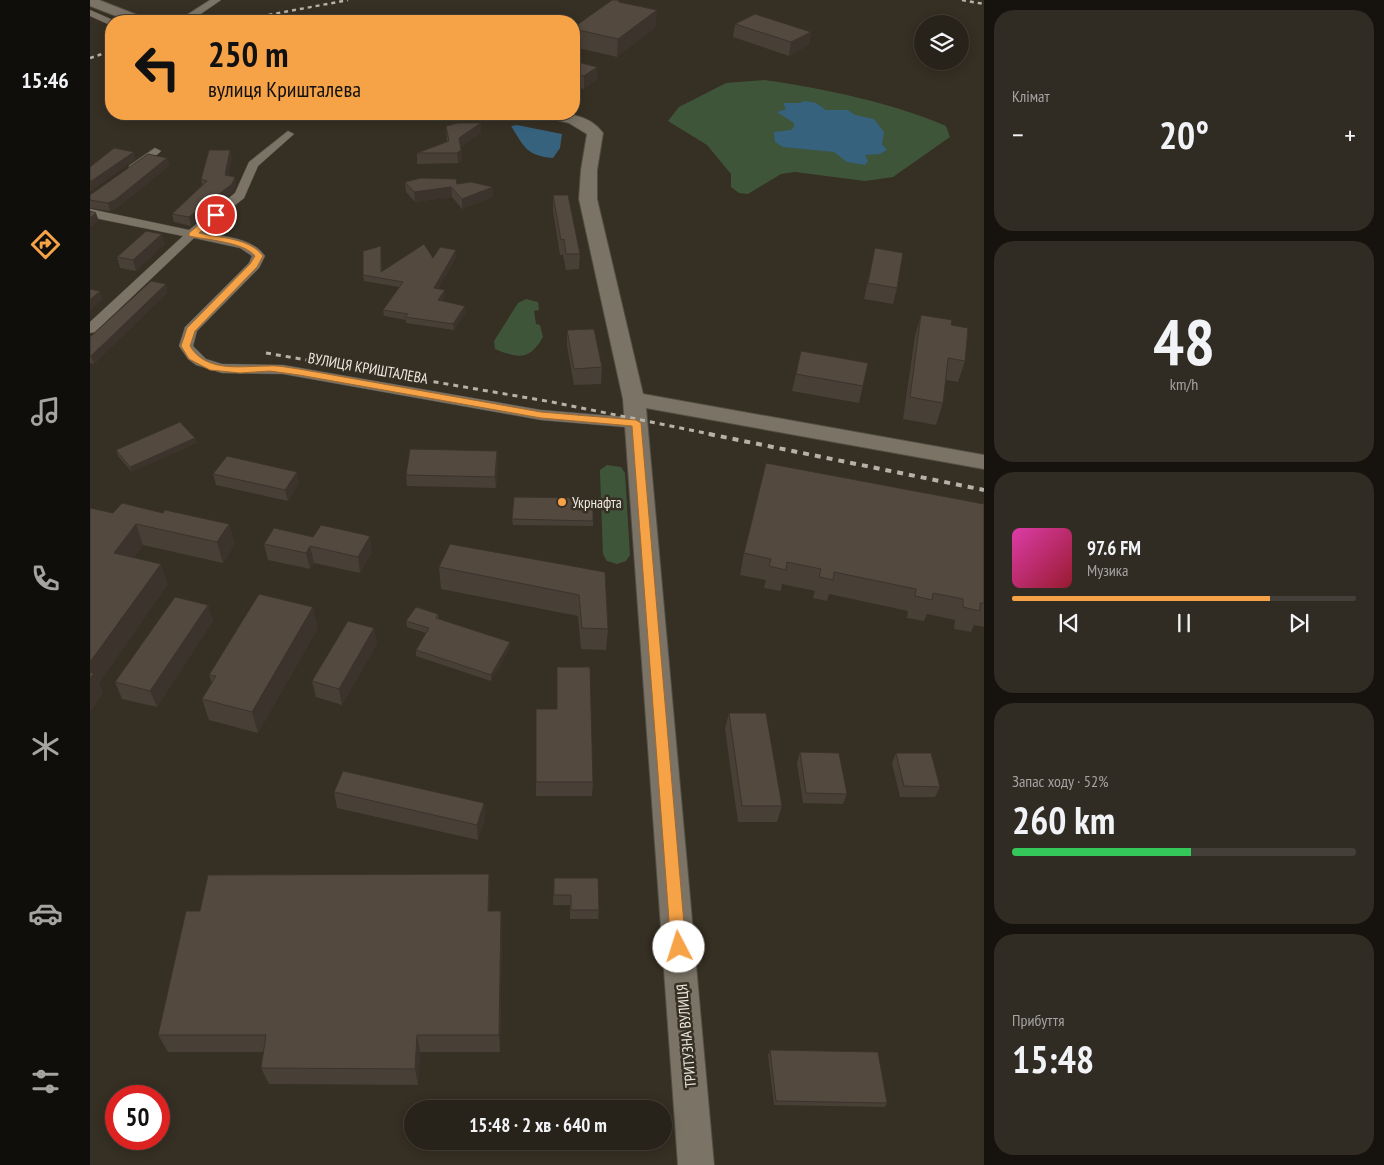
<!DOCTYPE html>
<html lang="uk">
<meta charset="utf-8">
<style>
:root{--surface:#28231a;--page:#302b23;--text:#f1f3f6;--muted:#a5a4a2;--line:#444039;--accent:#f6a247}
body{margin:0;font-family:"PT Sans Narrow",sans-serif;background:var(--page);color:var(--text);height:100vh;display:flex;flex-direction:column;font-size:19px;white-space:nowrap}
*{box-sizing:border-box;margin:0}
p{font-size:16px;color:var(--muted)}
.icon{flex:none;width:28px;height:28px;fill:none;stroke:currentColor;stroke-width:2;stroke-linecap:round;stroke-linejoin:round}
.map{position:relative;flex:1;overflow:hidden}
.panel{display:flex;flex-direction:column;gap:10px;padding:10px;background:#16130e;width:400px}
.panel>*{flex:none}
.banner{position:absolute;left:15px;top:15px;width:475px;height:105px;border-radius:20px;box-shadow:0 2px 12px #0003,0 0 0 1px var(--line);background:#f6a247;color:#111;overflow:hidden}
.controls{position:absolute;left:824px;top:15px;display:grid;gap:10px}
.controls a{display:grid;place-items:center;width:55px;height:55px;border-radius:50%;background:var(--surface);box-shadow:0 2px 12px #0003,0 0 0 1px var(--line);font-size:25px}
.speed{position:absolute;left:15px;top:1085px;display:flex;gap:10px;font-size:25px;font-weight:700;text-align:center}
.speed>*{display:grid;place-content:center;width:65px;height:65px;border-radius:50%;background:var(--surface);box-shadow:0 2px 12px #0003,0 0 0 1px var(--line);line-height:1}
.speed .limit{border:8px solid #d22;background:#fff;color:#111}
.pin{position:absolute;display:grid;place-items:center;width:42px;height:42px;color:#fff;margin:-21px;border:2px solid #fff;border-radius:50%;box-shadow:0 1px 5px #0007}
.me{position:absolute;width:55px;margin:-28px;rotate:355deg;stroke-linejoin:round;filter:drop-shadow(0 0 4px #0008)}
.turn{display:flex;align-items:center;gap:18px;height:105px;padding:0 20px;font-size:22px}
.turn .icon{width:65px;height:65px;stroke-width:2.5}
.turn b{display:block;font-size:35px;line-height:42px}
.big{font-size:38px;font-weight:800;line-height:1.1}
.panel .tile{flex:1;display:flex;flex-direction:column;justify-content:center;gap:8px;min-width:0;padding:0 18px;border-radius:20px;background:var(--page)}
.panel .dial{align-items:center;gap:0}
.dial b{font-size:65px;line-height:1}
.song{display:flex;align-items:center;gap:15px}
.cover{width:60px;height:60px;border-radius:8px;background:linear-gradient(135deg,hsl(320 70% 55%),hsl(350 70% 35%))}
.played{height:5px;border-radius:2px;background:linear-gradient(90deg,var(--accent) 75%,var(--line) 75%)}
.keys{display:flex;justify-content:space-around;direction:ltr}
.heat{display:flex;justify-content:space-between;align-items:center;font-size:28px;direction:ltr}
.charge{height:8px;border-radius:4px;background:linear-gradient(90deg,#34c759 52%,var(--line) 0)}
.trip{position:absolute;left:314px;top:1100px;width:268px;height:50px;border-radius:25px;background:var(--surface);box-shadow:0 2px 12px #0003,0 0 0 1px var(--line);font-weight:800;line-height:50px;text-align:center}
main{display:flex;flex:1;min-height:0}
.menu{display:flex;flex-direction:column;width:90px;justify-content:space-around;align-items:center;background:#100e0a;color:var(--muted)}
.menu .icon{width:35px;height:35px}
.menu .selected{color:var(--accent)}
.menu b{font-size:22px;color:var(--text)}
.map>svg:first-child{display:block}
.green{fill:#3f553a}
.water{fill:#36627e}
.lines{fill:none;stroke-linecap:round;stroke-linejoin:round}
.street-casing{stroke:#534e43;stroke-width:1}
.secondary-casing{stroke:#534e43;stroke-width:2}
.street{fill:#7b7366;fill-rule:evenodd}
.secondary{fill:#7b7366;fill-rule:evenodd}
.rail-far2{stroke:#b7b2a9;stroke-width:2.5;stroke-dasharray:4 4;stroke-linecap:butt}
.rail-far1{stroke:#b7b2a9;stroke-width:3;stroke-dasharray:5 5;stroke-linecap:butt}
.rail{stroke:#b7b2a9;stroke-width:4;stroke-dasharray:6 6;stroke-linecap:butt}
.wall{fill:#483f36}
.shaded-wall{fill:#3b332c}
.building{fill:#54493f;stroke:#3b332c}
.route{fill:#f6a247;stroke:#a0692e}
.poi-dot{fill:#f6a247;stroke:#362f23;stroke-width:2}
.labels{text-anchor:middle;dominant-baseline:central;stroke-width:5;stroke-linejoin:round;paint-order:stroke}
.street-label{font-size:15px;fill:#ede9e1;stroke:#362f23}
.poi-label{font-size:15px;fill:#ede9e1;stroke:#362f23;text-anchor:start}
</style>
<main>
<nav class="menu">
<b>15:46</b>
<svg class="icon selected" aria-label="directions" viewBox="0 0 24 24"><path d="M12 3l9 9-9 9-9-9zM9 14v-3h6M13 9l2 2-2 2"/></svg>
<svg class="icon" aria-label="music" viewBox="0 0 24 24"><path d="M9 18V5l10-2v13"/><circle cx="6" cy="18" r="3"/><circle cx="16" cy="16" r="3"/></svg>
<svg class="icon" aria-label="phone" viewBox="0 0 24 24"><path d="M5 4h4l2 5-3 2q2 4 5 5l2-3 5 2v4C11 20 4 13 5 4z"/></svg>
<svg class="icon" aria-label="climate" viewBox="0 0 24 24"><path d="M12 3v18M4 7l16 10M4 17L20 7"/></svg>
<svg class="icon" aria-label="car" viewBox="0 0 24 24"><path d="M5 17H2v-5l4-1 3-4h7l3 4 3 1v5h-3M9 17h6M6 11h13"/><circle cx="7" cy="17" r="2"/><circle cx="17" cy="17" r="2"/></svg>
<svg class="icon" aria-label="filters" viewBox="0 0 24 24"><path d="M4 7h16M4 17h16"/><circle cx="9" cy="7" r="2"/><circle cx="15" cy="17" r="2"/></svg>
</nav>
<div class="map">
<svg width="894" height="1165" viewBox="0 0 894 1165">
<rect width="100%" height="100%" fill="#362f23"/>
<path class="green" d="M674,80C731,88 804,103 856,126L860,137L803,177L775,181L705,172L691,174L658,194L649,193L641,187V174L617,145L578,121L589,107L636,83Z
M436,299L448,302L449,310L444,311L446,324L450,325L453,337C440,360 429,359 405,349L404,341L428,303Z
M517,465L531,467L535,473L540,555L536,561L527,564L517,561L513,554L510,473V470Z"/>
<path class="water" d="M715,101L726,103L736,110H758L765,115L784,119L794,132L792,144L797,150L790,154L775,155L778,161L775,165L757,162L744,152L693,147L685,142L684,132L701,130L704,127V123L687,112L696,109L693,103H709Z
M427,125L472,134L470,148L463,158C437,156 434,147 421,126Z"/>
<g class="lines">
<g class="street-casing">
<path id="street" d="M120,0H131L105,18L110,21L95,20V16Z
M0,10L23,20L24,21H21L20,25L0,16Z
M198,131L204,134L168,166L154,198L112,232C133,237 162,237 175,256L169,268L107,331L103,346L116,359L132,364L193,365L451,410L546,418L551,420L554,423L551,426L546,428L451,420L193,374L132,373L106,365L98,359L89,346L95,327L159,263L162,256L150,248L104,238L5,332L0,333V322L93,236L0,217V209L99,230L145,193L159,162Z
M65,148L71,151L69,153L47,170H39V166Z"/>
</g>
<g class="secondary-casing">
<path id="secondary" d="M0,0H9L55,18L57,21H39L0,6Z
M452,114C474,113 499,113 513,133L507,170V199L553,394L894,455V469L556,408L624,1165H588L533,399L489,199L491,170L497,134L479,123L455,117Z"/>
</g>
<use href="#street" class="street"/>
<use href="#secondary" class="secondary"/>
<path class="rail-far2" d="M872,0L894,4
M147,21L258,0
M0,58L21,51"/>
<path class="rail-far1" d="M176,353L462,402L625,435"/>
<path class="rail" d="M619,434L894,490"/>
</g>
<path class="wall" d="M529,2L567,10L565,28L527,57L484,47V27Z
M645,24L721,32L719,45L699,56L643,37Z
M484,61L507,79L494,89L484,86Z
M391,123V133L371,147L372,160L368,163L327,164V153L357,142L356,126Z
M140,150L142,158L138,176L146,186L143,192L101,226L84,222L82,214L112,185L111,179Z
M77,158L79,166L27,208L20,211L0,208V195Z
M315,182L403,187V197L372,209L362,197L325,202L316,192Z
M463,195L490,254L489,269L476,270L473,255H470L463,211Z
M140,212L132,232L118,229L117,224Z
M75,244L46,271L30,268L27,257Z
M785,248L807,288L803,304L774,299Z
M291,253L292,272L343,258L367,256L348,289L356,296L352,301L376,312L364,330L316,323V320L294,316L293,310L309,287L274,281L273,275Z
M78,292L4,364L0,363V337Z
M831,315L861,325L875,361L868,382L856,380L853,403L846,425L813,419L825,336Z
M477,330L512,367L511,384L484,385L477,346Z
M706,374L773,386L769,403L702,391Z
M105,438L107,443L42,472L28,456L26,450Z
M407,451L408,462L406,488L317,486L316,475Z
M207,472L209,483L198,501L126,485L123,474Z
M894,504V627L884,625L881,632L864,629L865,620L837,614L834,621L817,618L818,611L739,594L737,601L723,598L725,591L692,584L691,591L674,588L676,580L650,575L654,553Z
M23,513L139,524L145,544L133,563L53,545L44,557L78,584L9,683L13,693L0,712Z
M422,519L503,521V526L423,525Z
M184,528L282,552L270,573L224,563L220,569L178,560L174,544Z
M349,567L515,572L518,629L516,650L491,649L488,616L351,589Z
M118,605L123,621L67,707L32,699L25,682Z
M223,607L228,628L168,733L119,720L112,699L122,683L119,675Z
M348,614L349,619L420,642V648L401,681L326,656V650L336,633L317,627L316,621Z
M284,628L287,644L252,705L226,697L222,681Z
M446,709L503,782L502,796H446Z
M639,713L692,806L687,822H648L635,729Z
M710,752L757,794L753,804L713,803L707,763Z
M806,753L850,787L845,797H810L802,763Z
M244,792L394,803L395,819L388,840L247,808Z
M399,874L400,894L399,911H411L412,929L410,1052H330L328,1085L179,1084L171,1068L174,1052H78L68,1035L110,911Z
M464,878L509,910L508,919H480V905H463Z
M680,1050L797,1103L795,1107L684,1105L678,1055Z"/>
<path class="shaded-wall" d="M567,10L565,28L527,57L528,39Z
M721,32L719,45L699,56L701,42Z
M507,67V79L494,89V76Z
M391,123V133L370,148L369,138Z
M140,150L142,158L137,184L135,175Z
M371,150L372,160L368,163L367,153Z
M44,152L46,159L0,192V182Z
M77,158L79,166L27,208L20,211L18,203Z
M145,177L146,186L143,192L101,226L99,217Z
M361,187L362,197L325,202L324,192Z
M403,187V197L372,209V199Z
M139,206L140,212L132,232L130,227Z
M6,213L9,221L0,228V218Z
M72,234L75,244L46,271L43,260Z
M366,250L367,256L345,294L344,288Z
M76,284L78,292L4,364L1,356Z
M355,290L356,296L348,307V300Z
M10,291L13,299L0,311V300Z
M375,306L376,312L364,330L363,324Z
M105,438L107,443L42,472L40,467Z
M407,451L408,462L406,488L405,477Z
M207,472L209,483L198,501L195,490Z
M46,524L53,545L31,573L24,553Z
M139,524L145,544L133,563L127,542Z
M280,536L282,552L270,573L268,557Z
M220,546L224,563L220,569L216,553Z
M71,564L78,584L9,683L13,693L0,712V662Z
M118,605L123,621L67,707L60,691Z
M223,607L228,628L168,733L162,712Z
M284,628L287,644L252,705L249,689Z
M420,642V648L401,681V675Z
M394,803L395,819L388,840L387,825Z
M399,874L400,894L399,930L398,911Z
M411,911L412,929L410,1052L409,1035Z
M327,1035L330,1052L328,1085L325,1069Z"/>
<path class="building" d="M522,0H528L529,2L567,10L528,39L484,29V27Z
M665,14L721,32L701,42L645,24Z
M484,61L507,67L494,76L484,74Z
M368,123H391L369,138L371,150L367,153H327L359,141L356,126Z
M24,148L44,152L0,182V167Z
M119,150H140L135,175L145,177L142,184L99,217L82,214L117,181L111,179Z
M58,154L77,158L25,200L18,203L0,200V195Z
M331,178L366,179L367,184L381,182L403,187L372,199L361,187L324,192L315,182Z
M463,195H478L490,254H476L474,239L471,240Z
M139,206L130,227L117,224Z
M0,211L6,213L0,218Z
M56,231L72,234L43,260L27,257Z
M334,244L343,258L350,247L366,250L344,288L355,290L348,300L375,306L363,324L315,317L318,314L293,310L313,282L273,275V251L291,246V272Z
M785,248L813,253L807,288L778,283Z
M61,281L76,284L1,356H0V337Z
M0,289L10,291L0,300Z
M831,315L862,320L861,325L878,328L875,361L858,358L853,403L820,397Z
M504,329L512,367L484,369L477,330Z
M711,351L778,363L773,386L706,374Z
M90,422L105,438L40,467L26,450Z
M320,449L407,451L405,477L316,475Z
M137,456L207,472L195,490L123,474Z
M676,463L894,504V603H890V611L873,607V599L843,593L842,600L825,596L826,589L744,572L743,580L729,577L731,569L697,562L696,570L679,566L681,559L654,553Z
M424,497L503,498V521L422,519Z
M32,503L73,513L75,510L139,524L127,542L46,524L24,553L71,564L0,662V508L23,513Z
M231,525L280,536L268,557L220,546L216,553L174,544L184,528L223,537Z
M360,544L515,572L518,629L492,628L489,595L349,567Z
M169,594L223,607L162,712L112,699L126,676L119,675Z
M85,597L118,605L60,691L25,682Z
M326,607L348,614L346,618L420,642L401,675L326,650L339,628L316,621Z
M258,621L284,628L249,689L222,681Z
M467,667H500L503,782H446V709H467Z
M0,672L4,673L0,679Z
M639,713H676L692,806H652Z
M710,752L749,753L757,794L716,793Z
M806,753H841L850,787L814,786Z
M253,771L394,803L387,825L244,792Z
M399,874L398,911H411L409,1035H327L325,1069L171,1068L176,1035H68L96,911H110L118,875Z
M464,878H508L509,910H481V895H464Z
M680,1050L788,1052L797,1103L686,1101Z"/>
<path class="route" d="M123,213L130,215L109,233C130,238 160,238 173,256L167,267L105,331L100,346C116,373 151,366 178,366C188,365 199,368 209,369L451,412L546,420L551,423L596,947L594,952L589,954L583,952L581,947L542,426L451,418L209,375L180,371L150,373L120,370L99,359L91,346L97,328L160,264L165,256C154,242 117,240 99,236V233Z"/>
<circle class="poi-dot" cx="472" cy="502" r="5"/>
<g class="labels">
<g class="street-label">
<text transform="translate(278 368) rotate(10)">ВУЛИЦЯ КРИШТАЛЕВА</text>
<text transform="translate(596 1036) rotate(-95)">ТРИТУЗНА ВУЛИЦЯ</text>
</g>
<g class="poi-label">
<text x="482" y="502">Укрнафта</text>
</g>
</g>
</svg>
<div class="controls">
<a><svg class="icon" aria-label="layers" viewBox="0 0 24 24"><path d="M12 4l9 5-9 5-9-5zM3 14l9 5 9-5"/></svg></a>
</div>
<div class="speed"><div class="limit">50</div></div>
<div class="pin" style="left:126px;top:215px;background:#d93025"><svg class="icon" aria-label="arrive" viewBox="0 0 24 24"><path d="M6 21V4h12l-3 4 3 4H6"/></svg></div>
<svg class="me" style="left:589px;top:947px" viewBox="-20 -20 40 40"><circle r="19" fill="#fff"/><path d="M0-13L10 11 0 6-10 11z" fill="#f6a247"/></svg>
<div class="trip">15:48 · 2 хв · 640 m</div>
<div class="banner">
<div class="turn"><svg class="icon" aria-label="left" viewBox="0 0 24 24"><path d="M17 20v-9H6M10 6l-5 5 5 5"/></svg><div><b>250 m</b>вулиця Кришталева</div></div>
</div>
</div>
<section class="panel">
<div class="tile"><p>Клімат</p>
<div class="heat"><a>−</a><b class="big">20°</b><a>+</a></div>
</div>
<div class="tile dial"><b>48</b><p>km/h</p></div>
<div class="tile">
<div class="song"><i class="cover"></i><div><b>97.6 FM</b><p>Музика</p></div></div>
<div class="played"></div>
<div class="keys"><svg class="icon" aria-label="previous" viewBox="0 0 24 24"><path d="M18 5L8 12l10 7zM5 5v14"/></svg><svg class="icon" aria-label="pause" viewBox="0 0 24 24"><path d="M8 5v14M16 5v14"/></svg><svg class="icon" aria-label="next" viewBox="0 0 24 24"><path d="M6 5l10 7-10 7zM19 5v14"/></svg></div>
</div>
<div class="tile"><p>Запас ходу · 52%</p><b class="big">260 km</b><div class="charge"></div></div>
<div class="tile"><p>Прибуття</p><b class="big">15:48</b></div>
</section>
</main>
